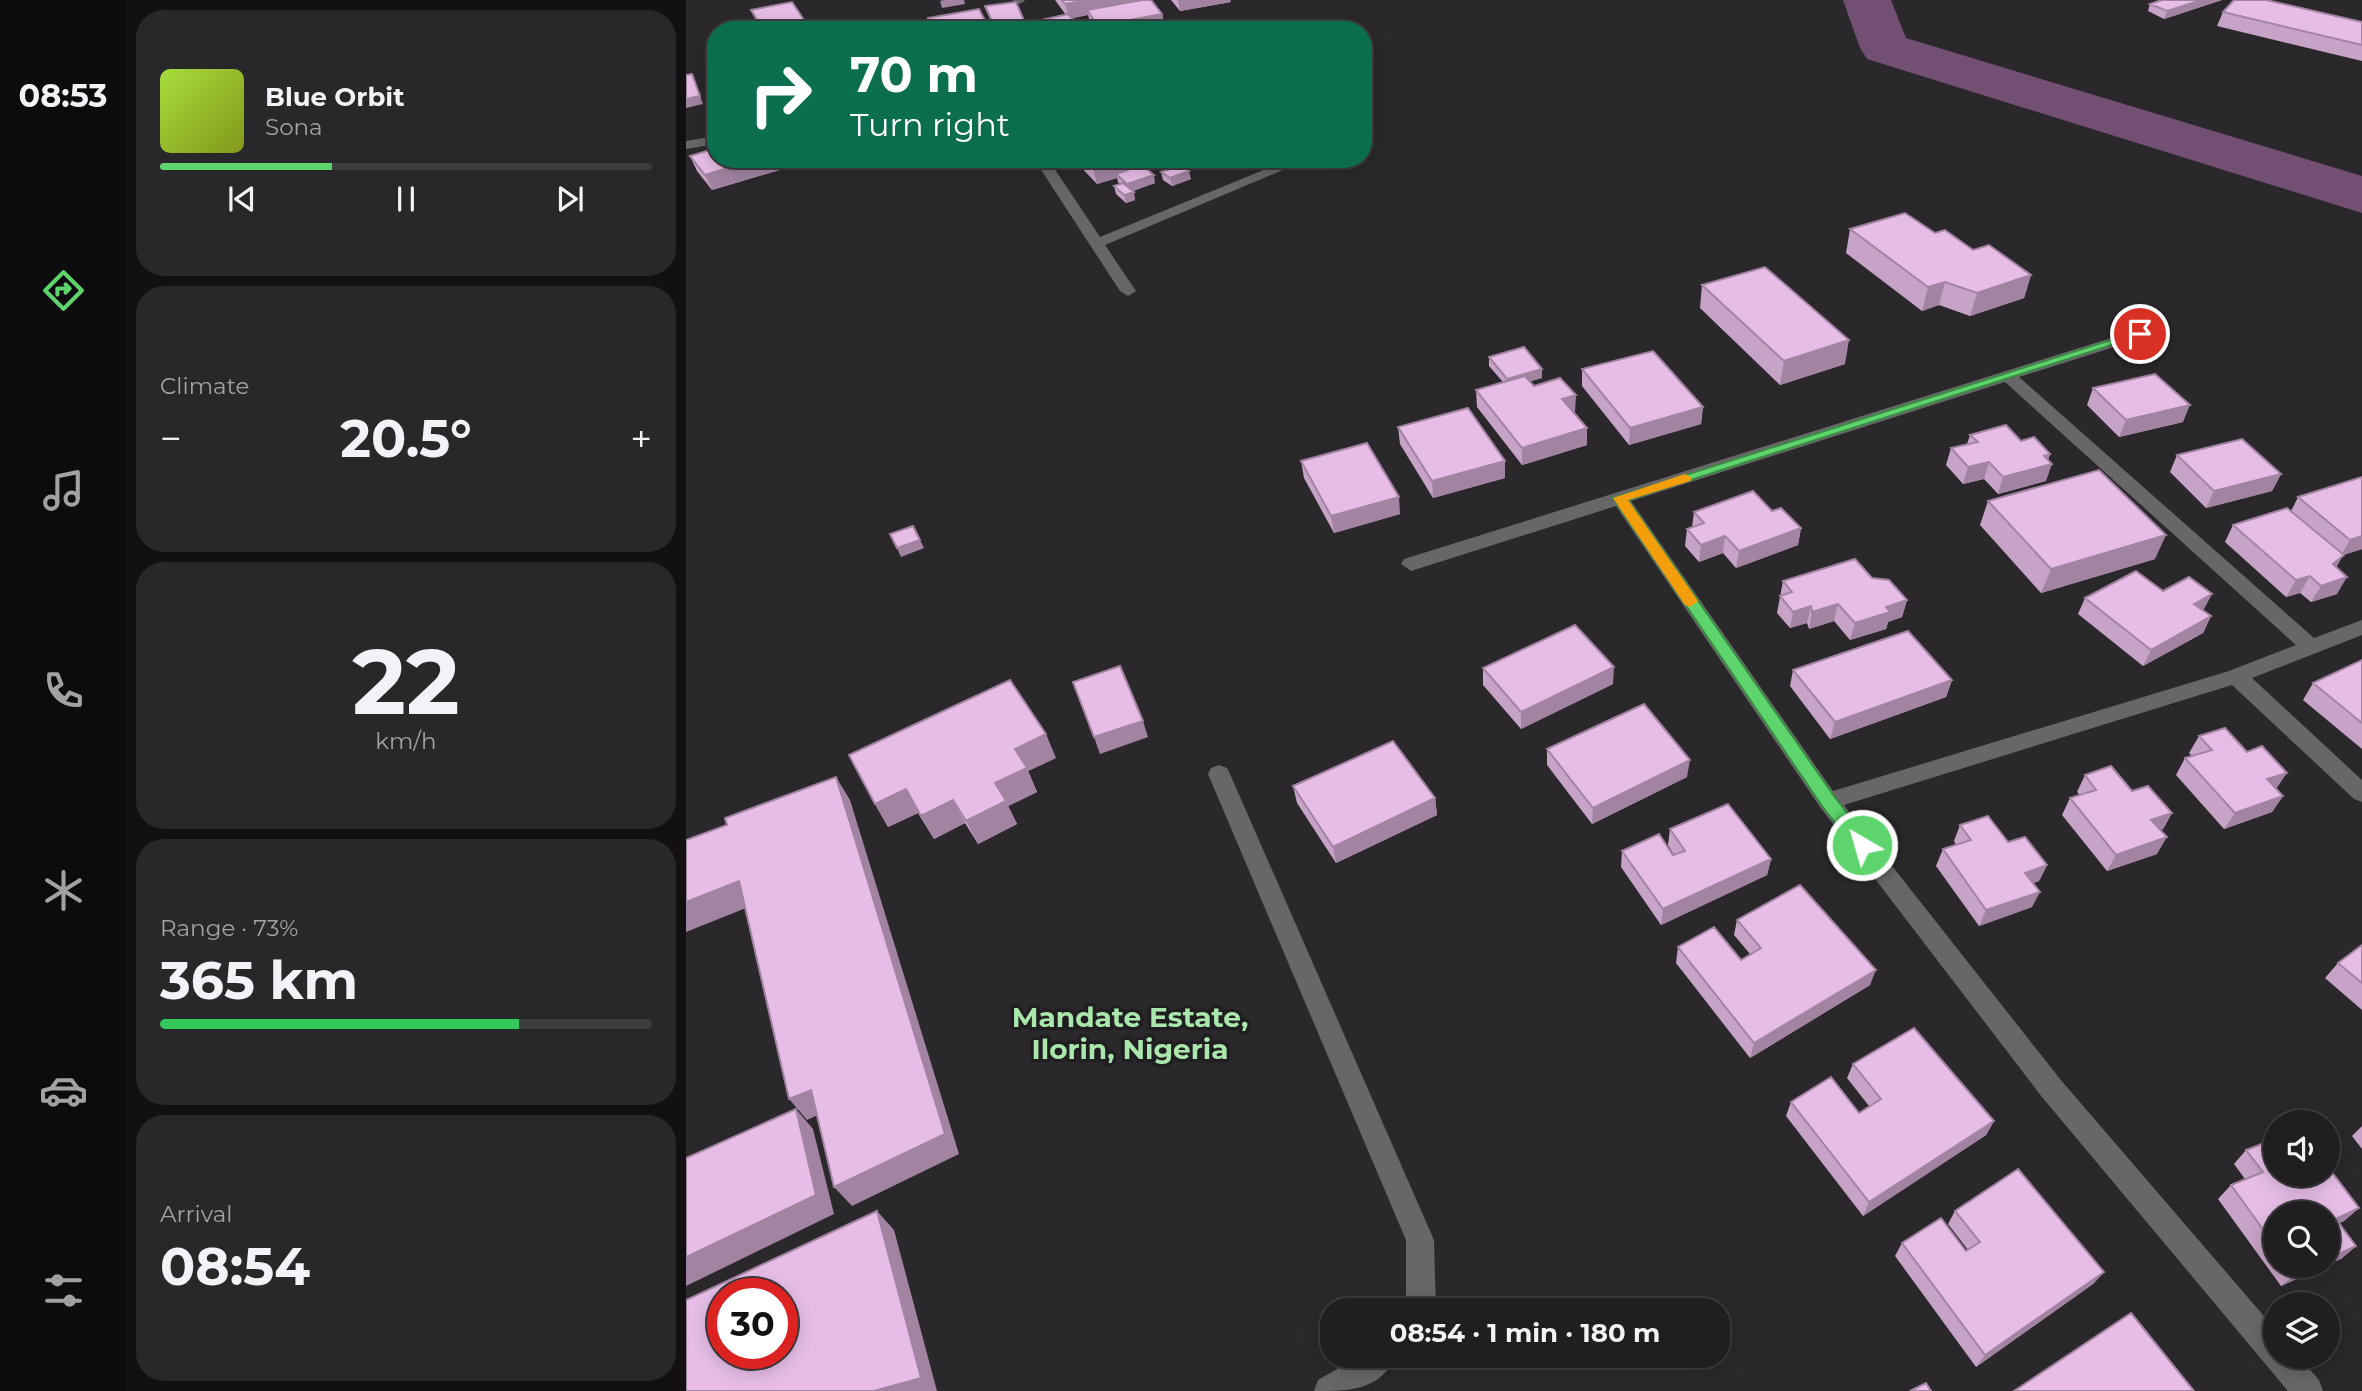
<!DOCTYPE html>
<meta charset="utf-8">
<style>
:root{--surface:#201e20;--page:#282729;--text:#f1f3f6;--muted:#a2a2a5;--line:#3d3c3e;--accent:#5ed56c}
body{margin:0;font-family:Montserrat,sans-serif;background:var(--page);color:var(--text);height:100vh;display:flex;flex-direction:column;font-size:26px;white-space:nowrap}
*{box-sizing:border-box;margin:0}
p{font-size:23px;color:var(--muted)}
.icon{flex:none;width:38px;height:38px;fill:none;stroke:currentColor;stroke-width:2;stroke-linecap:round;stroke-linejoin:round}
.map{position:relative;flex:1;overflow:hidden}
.side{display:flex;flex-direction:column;gap:10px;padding:10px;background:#121012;width:560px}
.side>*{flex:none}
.banner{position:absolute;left:21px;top:21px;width:665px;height:147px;border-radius:28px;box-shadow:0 4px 18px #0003,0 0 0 2px var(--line);background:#0b6e4f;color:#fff;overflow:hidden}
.buttons{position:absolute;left:1577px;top:1110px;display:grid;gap:14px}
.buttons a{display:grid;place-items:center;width:77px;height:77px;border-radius:50%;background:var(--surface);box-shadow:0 4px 18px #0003,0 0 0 2px var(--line);font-size:35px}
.speed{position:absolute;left:21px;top:1278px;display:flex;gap:14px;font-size:35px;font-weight:700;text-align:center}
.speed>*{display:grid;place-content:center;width:91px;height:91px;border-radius:50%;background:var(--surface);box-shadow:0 4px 18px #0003,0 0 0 2px var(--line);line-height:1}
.speed .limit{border:10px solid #d22;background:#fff;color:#111}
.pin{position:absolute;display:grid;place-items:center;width:60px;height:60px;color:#fff;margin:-30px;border:4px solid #fff;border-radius:50%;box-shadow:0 2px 7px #0007}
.me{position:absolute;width:77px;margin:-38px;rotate:322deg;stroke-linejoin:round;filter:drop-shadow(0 0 5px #0008)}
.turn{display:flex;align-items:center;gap:24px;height:147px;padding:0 28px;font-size:32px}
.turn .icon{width:91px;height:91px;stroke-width:2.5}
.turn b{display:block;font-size:49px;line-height:60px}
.big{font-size:52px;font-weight:700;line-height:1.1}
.side .card{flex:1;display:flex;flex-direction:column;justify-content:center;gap:10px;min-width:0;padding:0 24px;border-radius:28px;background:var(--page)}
.side .dial{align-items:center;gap:0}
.dial b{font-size:91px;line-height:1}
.song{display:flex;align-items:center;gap:21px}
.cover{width:84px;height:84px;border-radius:10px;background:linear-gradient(135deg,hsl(80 70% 55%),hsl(70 70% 35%))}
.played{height:7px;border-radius:4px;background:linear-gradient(90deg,var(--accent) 35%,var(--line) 35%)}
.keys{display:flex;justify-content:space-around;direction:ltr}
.heat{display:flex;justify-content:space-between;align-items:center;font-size:38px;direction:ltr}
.charge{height:10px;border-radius:5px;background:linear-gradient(90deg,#34c759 73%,var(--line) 0)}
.trip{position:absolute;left:634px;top:1298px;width:410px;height:70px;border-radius:28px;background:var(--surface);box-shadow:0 4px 18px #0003,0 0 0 2px var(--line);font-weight:700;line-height:70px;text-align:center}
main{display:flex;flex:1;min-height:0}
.menu{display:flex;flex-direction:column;width:126px;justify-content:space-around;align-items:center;background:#0d0c0d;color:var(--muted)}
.menu .icon{width:49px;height:49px}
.menu .current{color:var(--accent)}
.menu b{font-size:32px;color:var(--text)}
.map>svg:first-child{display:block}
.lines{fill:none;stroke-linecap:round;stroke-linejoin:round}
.river{fill:#734f74;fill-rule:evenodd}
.lane{fill:#696669;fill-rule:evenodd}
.street{fill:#696669;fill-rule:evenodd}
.wall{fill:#c7a3c7}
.shaded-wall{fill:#a284a2}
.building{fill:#e7bde7;stroke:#a284a2;stroke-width:2;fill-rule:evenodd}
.route{fill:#5ed56c;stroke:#3d8a46;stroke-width:2}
.slow{fill:#f59e0b}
.labels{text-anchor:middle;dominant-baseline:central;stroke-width:7;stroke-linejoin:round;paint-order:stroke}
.near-district-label{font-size:28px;font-weight:bold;fill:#aae7ad;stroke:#211e21}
</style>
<main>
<nav class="menu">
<b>08:53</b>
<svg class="icon current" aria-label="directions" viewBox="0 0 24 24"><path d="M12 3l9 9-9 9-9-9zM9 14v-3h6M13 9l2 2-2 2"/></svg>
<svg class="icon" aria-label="music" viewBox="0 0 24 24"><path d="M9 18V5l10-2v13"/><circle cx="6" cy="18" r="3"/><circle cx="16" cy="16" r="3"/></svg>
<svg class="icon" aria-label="phone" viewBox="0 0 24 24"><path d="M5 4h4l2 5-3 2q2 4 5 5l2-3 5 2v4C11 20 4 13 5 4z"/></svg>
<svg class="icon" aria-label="climate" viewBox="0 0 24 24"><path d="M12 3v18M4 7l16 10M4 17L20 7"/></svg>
<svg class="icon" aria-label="car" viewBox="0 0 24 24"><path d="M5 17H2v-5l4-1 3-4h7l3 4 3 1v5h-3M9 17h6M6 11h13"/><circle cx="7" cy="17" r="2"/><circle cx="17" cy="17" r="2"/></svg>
<svg class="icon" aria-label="filters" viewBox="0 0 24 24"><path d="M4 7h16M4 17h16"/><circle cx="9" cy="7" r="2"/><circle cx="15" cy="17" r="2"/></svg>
</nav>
<section class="side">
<div class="card">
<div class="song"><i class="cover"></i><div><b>Blue Orbit</b><p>Sona</p></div></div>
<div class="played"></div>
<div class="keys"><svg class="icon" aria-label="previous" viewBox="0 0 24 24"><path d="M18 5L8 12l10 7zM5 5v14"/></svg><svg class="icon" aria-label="pause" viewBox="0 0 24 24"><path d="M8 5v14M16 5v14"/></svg><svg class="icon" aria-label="next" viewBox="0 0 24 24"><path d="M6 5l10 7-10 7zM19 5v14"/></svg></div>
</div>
<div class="card"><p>Climate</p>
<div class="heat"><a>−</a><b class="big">20.5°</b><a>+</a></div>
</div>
<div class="card dial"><b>22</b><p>km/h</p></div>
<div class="card"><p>Range · 73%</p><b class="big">365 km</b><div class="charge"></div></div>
<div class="card"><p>Arrival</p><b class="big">08:54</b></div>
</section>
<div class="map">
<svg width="1676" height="1391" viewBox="0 0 1676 1391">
<rect width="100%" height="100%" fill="#2b282b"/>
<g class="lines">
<path class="river" d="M1157,0H1205L1220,38L1676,176V213L1181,59L1174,48Z"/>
<path class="lane" d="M30,136V144L0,149V141Z
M348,159H362L414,237L604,159H623L419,245L450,291L442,296L434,291Z"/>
<path class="street" d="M326,0H338L339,1L333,4Z
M1454,329L1462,334L1460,337L1333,377L1628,638L1676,620V635L1566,678L1676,780V802L1668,799L1546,685L1158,805L1374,1079L1589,1329V1356H1612L1633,1380L1637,1391H1602L1356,1097L1134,807L930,506L725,571L715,564L718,559ZM1319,382L1610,645L1543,671L1147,791L945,501Z
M533,765L541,768L544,774L748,1240L750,1311H720V1240L522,774L525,768Z
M673,1356H710C694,1391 663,1391 628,1391L632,1380Z"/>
</g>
<path class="wall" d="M369,0H466L476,14L479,28L472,30H408L405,25L402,15L386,18L396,30H308L299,6L340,23L380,15Z
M485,0H544L545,2L494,11Z
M1476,0H1536L1478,19L1462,11L1464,4Z
M65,10L118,20L122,30H74Z
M1537,12L1676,22V61L1531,26Z
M4,156L107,166L26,190L11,171Z
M387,159H494L461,169L469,183L447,191L449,200L440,203L430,194L428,186L434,184L432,182L431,178L411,184Z
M475,172L505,179L486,186L477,180Z
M1164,229L1249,233L1345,275L1338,298L1284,316L1253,305L1236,311L1160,253Z
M1016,285L1159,364L1094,385L1014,308Z
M803,357L856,378L844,381L848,386L889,412H888L901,445L836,465L791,407L790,390L817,382L803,366Z
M896,369L1017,407L1015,424L943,445L896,386Z
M1407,388L1497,422L1433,437L1401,405Z
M712,427L819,461V478L747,498L714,444Z
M1284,435L1335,441L1364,454L1362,460L1360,481L1312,494L1298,479L1277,484L1260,465L1265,448L1281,444Z
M1491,455L1595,474L1586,491L1520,508L1484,472Z
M615,461L714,514L648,533L618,478Z
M1612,497L1676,549L1657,555L1650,567L1651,594L1625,602L1614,593L1600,597L1539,542L1547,525L1605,511Z
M1302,501L1469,559L1355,593L1294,525Z
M1086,511L1115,528L1112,545L1050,568L1037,553L1013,562L999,546L1001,529L1006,527L1008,512Z
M1186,578L1221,600L1216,617L1202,622L1200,629L1164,640L1148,621L1123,629L1121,623L1104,628L1091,613L1097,581Z
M1477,591L1517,610L1525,616L1517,633L1457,666L1392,614L1399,598Z
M1676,660V749L1617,700L1627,683Z
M797,668L927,684L835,729L797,685Z
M1107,670L1266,680L1260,697L1144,739L1104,686Z
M1513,736L1590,789L1597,796L1586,812L1538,829L1490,775L1499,758L1506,756L1503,753Z
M861,749L1001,777L906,824L861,765Z
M370,758L342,771L351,792L322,806L331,824L292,844L279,823L248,839L232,813L202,827L189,804Z
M1399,775L1446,791L1486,813L1477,829L1474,830L1471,854L1421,871L1376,815L1384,798L1394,795L1391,792Z
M607,786L749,798L751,815L650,863L611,803Z
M1274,825L1322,842L1361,865L1353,881L1347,883L1346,907L1293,926L1250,866L1257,849L1270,845L1268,841Z
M984,829L1085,859L1081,875L975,925L935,867L936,851L988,855L982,845Z
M1051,920L1184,985L1064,1058L990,963L992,947L1055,960L1064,954L1048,935Z
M1676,945V1010L1639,978L1652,963Z
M1167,1064L1308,1121L1300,1135L1177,1216L1100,1116L1105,1102L1173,1113L1183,1106L1161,1078Z
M1676,1126V1149L1666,1136Z
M1560,1150L1589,1174L1673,1208L1658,1221L1653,1223L1670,1246L1655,1259L1589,1213V1265H1641L1595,1286L1532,1199L1545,1185L1559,1179L1548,1164Z
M1269,1211L1418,1272L1407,1284L1290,1367L1209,1256L1216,1243L1280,1251L1282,1250L1262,1224Z"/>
<path class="shaded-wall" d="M258,0H278L279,4L256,8L254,1Z
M402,0H466L401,10L402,15L383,19L379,4Z
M492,0H544L545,2L494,11Z
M1516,0H1536L1478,19L1481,11Z
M476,14L479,28L472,30H413L412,26Z
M118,20L122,30L77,29Z
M30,60V68L27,69L23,61Z
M6,74L17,104L0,108V99Z
M71,159H104L107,166L26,190L19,175Z
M412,159H494L433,177L430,174L431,178L411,184L405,161Z
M503,171L505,179L486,186L484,178Z
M468,175L469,183L443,192L441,184Z
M448,192L449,200L440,203L438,195Z
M1345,275L1338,298L1284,316L1291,293Z
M1259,282L1253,305L1236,311L1242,287Z
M1163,340L1159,364L1094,385L1098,361Z
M856,369V378L821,388V379Z
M890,395L889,412L876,416V399Z
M1504,405L1497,422L1433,437L1440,420Z
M1017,407L1015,424L943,445L944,428Z
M901,428V445L836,465V448Z
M1364,454L1360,466L1366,464L1360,481L1312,494L1317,477L1358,456Z
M819,461V478L747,498L746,481Z
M1303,462L1298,479L1277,484L1282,467Z
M1595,474L1586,491L1520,508L1528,491Z
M713,497L714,514L648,533L645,516Z
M1115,528L1112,545L1050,568L1053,551Z
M1480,535L1469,559L1355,593L1365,569Z
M1039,536L1037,553L1013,562L1015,545Z
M1676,536V549L1657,555L1648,572L1647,564L1654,557L1664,540Z
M234,540L238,548L215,557L211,548Z
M1624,576L1614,593L1600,597L1610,580Z
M1661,577L1651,594L1625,602L1635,586Z
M1526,594L1517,611L1508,604Z
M1221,600L1216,617L1202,622L1200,629L1164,640L1169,623L1200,607Z
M1152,604L1148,621L1123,629L1126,612Z
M1125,606L1121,623L1104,628L1107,612Z
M1525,616L1517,633L1457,666L1465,650Z
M928,667L927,684L835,729V712Z
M1266,680L1260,697L1144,739L1149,722Z
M457,721L462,737L414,754L408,737Z
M360,734L370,758L342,771L351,792L322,806L331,824L292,844L280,821L309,783L329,749Z
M1004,760L1001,777L906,824L907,808Z
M1601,773L1590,789L1581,779Z
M150,777L164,800L273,1154L166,1206L148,1187Z
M220,789L232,813L202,827L189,804Z
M1597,796L1586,812L1538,829L1549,813Z
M749,798L751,815L650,863L647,847Z
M267,800L279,823L248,839L235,816Z
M1486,813L1477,829L1456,836L1465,820Z
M1481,837L1471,854L1421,871L1430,855Z
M1085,859L1081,875L975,925L977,909Z
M1361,865L1353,881L1332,889L1339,873Z
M53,881L70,904L0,932V902Z
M1354,892L1346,907L1293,926L1300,910Z
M1190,970L1184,985L1064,1058L1068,1043Z
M125,1090L143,1110L121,1120L103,1099Z
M110,1109L127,1129L148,1214L0,1286V1257Z
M1308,1121L1300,1135L1177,1216L1183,1202Z
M1673,1208L1658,1221L1642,1229L1650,1219Z
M191,1211L208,1230L251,1391H188Z
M1670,1246L1655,1259L1642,1265V1259Z
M1628,1265H1641L1595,1286L1609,1274Z
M1418,1272L1407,1284L1290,1367L1299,1355Z"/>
<path class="building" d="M376,0H402L379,4Z
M456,0H465L476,14L412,26L401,10Z
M1476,0H1516L1481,11L1464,4Z
M1548,0H1580L1676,22V45L1537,12Z
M106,2L118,20L77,29L65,10Z
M330,2L339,23L309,28L299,6Z
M293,9L304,30H248L242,18Z
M382,14L395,28L388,30L315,29Z
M26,48H30V60L23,61Z
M6,74L14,96L0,99V75Z
M30,148V159H71L19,175L4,156Z
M456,165L468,175L441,184L430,174Z
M495,165L503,171L484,178L475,172Z
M437,183L448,192L438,195L428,186Z
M1219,213L1249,233L1259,230L1287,250L1303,245L1345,275L1291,293L1259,282L1242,287L1164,229Z
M1079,267L1163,340L1098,361L1016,285Z
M838,347L856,369L821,379L803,357Z
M967,351L1017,407L944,428L896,369Z
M1469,374L1504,405L1440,420L1407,388Z
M839,376L848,386L874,378L890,395L876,399L901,428L836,448L790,390Z
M782,408L819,461L746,481L712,427Z
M1320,425L1335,441L1348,437L1364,454L1358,456L1366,464L1317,477L1303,462L1282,467L1265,448L1292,442L1284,435Z
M1556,439L1595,474L1528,491L1491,455Z
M681,443L713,497L645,516L615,461Z
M1413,470L1480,535L1365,569L1302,501Z
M1676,477V536L1664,540L1612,497Z
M1067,491L1086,511L1095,508L1115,528L1053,551L1039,536L1015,545L1001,529L1018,523L1008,512Z
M1601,508L1658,555L1647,564L1661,577L1635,586L1624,576L1610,580L1547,525Z
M227,526L234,540L211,548L204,534Z
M1169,559L1186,578L1203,580L1221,600L1200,607L1204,612L1169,623L1152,604L1126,612L1125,606L1107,612L1094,596L1106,592L1097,581Z
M1450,571L1477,591L1503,577L1526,594L1508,604L1525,616L1465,650L1399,598Z
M889,625L928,667L835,712L797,668Z
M1222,631L1266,680L1149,722L1107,670Z
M1676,660V723L1627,683Z
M434,666L457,721L408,737L387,682Z
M324,680L360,734L329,749L341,768L309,783L320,801L280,821L267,800L235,816L220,789L189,804L163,755Z
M958,704L1004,760L907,808L861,749Z
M1539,728L1561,752L1576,746L1601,773L1581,779L1597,796L1549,813L1499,758L1526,750L1513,736Z
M707,741L749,798L647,847L607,786Z
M1425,766L1446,791L1462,786L1486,813L1465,820L1481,837L1430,855L1384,798L1410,790L1399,775Z
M150,777L259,1134L148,1187L125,1090L103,1099L53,881L0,902V840L41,825L39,818Z
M1042,804L1085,859L977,909L936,851L973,834L987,855L999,851L984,829Z
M1302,816L1322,842L1339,837L1361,865L1339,873L1354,892L1300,910L1257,849L1285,840L1274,825Z
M1114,885L1190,970L1068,1043L992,947L1028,927L1055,960L1075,948L1051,920Z
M1676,945V983L1652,963Z
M1228,1028L1308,1121L1183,1202L1105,1102L1145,1077L1173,1113L1195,1099L1167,1064Z
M110,1109L130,1195L0,1257V1158Z
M1589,1139V1174H1642V1167L1673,1208L1650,1219L1670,1246L1642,1259V1213H1589V1246L1545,1185L1577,1172L1560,1150Z
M1332,1169L1418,1272L1299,1355L1216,1243L1255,1218L1280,1251L1294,1242L1269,1211Z
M191,1211L235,1378L188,1391H0V1300ZM37,1293H96V1353H37Z
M1603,1265H1628L1609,1274Z
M1445,1313L1508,1391H1328Z
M1240,1383L1245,1391H1224Z"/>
<path class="route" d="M1450,332L1460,334L942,500L1148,796L1182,840L1185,845L1182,850H1170L1136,806L927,498Z"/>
<path class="slow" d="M999,474L1006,478L1004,481L942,500L1012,601L1004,607L999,605L927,498Z"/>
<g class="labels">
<g class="near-district-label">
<text x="444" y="1017">Mandate Estate,<tspan x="444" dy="32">Ilorin, Nigeria</tspan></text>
</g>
</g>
</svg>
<div class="buttons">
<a><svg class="icon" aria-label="sound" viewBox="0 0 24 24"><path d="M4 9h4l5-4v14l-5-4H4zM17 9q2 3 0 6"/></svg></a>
<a><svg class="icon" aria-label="search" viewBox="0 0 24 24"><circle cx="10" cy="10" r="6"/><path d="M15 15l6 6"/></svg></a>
<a><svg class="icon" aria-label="layers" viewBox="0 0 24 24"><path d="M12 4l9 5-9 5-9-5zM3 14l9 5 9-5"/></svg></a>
</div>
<div class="speed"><div class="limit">30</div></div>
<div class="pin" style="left:1454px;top:334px;background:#d93025"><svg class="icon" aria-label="arrive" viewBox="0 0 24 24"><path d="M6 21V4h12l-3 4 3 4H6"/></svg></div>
<svg class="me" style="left:1176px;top:845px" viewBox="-20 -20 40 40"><circle r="17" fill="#5ed56c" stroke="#fff" stroke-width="3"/><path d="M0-11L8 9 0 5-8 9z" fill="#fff"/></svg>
<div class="trip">08:54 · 1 min · 180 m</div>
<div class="banner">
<div class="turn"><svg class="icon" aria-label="right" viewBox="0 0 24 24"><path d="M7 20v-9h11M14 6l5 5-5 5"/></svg><div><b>70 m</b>Turn right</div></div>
</div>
</div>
</main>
